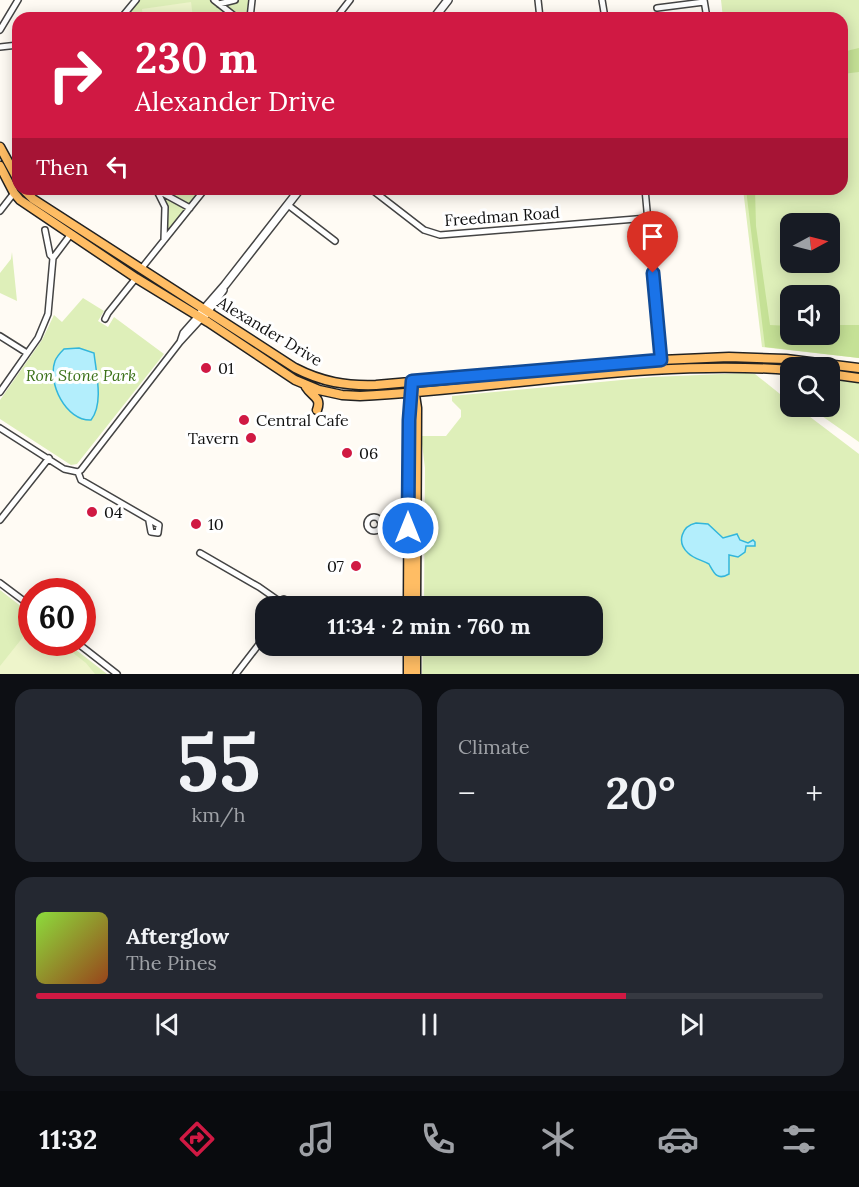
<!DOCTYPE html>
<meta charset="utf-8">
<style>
:root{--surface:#171b24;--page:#242831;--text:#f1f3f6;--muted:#9ea1a6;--line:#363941;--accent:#d01943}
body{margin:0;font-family:Lora,serif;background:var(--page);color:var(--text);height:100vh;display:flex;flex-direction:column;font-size:22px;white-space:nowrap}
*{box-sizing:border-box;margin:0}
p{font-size:20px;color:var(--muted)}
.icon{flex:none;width:33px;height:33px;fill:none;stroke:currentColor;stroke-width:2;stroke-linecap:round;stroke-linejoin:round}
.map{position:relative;height:674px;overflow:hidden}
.sheet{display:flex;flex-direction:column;gap:15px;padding:15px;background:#0d0f14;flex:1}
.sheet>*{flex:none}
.guide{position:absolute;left:12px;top:12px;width:836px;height:183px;border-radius:18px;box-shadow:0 3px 15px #0003;background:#d01943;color:#fff;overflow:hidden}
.needle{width:39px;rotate:83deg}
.tools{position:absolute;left:780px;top:213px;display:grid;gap:12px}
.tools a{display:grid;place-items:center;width:60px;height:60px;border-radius:12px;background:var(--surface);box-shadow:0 3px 15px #0003;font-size:30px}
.speed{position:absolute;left:18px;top:578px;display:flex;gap:12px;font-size:30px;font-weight:700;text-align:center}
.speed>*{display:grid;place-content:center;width:78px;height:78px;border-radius:50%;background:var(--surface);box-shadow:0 3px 15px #0003;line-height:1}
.speed .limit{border:9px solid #d22;background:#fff;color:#111}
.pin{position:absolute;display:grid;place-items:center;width:51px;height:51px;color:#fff;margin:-62px -26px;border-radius:50% 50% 50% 0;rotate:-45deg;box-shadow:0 0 6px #0007}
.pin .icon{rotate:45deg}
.me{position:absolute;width:66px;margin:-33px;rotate:0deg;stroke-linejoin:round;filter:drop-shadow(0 0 4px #0008)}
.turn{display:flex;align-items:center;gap:21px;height:126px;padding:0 24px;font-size:27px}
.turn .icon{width:78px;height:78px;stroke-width:2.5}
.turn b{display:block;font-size:42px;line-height:51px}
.then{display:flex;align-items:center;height:57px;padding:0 24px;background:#0003;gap:12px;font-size:22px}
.big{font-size:45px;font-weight:800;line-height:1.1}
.sheet .card{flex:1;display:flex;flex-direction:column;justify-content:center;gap:9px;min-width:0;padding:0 21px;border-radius:18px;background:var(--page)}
.sheet .dial{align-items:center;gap:0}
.dial b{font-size:78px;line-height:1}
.song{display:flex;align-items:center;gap:18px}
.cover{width:72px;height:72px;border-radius:9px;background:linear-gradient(135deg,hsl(90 70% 55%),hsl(20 70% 35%))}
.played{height:6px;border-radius:3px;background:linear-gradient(90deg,var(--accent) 75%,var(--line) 75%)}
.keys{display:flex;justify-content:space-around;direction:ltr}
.heat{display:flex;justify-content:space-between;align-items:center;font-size:33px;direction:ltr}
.sheet .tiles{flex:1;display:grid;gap:15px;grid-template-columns:1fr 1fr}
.card:last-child{grid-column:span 2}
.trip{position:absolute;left:255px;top:596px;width:348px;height:60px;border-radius:18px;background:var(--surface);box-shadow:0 3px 15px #0003;font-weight:800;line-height:60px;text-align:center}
.menu{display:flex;height:96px;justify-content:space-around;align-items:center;background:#090b0e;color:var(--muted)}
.menu .icon{width:42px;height:42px}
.menu .current{color:var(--accent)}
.menu b{font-size:27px;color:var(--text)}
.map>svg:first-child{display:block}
.green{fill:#deefb9;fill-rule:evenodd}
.forest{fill:#c5e196}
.pitch{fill:#eef5cb}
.water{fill:#b3eefc;stroke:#32b6db;stroke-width:1.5}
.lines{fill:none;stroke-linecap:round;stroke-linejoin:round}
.minor-casing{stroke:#444;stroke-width:8}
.tertiary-casing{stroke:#444;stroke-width:10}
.primary-casing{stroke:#222;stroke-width:11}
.minor{stroke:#fff;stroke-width:5}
.tertiary{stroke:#fff;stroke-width:7}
.primary{stroke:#ffbd64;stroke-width:8}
.route-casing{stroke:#114b97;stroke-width:15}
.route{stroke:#1a73e8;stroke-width:10}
.poi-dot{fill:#d01943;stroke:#fff;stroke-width:2}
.labels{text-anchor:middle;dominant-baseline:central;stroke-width:6;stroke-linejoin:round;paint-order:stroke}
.street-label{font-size:16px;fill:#111;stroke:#fff}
.poi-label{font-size:16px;fill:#111;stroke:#fff;text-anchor:start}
.park-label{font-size:16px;font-style:italic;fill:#3b7119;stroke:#fff}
</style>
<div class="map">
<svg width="859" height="674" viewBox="0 0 859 674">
<rect width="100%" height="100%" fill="#fffbf4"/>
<path class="green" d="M136,0H213L219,5L235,0H252L250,18H121Z
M721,0H859V358L762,347L743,189H842V18H723ZM790,224H830V262H790ZM790,296H830V334H790Z
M156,189L166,196L168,189H205L164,241L165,207Z
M12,252L17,301L0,293V273L11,259Z
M83,298L104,311L98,321L108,327L114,317L164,354L77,464L71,465L0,419V400L42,340L54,315L62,322Z
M746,373L755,374L790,402V406L797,407L859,454V674H422L423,645H592V606H424L425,468L421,436H446L461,417V410L452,401V396L653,377Z
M830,378L859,382V442L809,407L830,406Z
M0,590L31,614L32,642H66L107,674H0Z"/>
<path class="forest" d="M859,48V72L842,74V52Z
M746,189H755L756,226L770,325L790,326V334H830V325H859V358L765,347Z"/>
<path class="pitch" d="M191,2L193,18H143L142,9Z
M31,627L32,642H59L86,663L95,674H0V666Z"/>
<path class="water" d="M79,348L94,353C96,372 104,404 91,420C66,421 47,383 55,361C57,356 60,353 64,349Z
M696,523L708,524L723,538L737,534L740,540L748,543L753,540L755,542V546H746L745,552L738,557L729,555V574C717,581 714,573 709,564C702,560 694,559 688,553C676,542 682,526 696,523Z"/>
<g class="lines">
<g class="minor-casing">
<path id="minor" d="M214,0L237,18
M538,0L540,18
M602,0L605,18
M704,0L707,18
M219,4L235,0
M657,8L704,2
M121,18L136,0
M250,18L252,0
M336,18L350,0
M0,30L18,0
M0,47L18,45
M156,189L165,207L164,240
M371,189L424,230L440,235L648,218
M645,189L661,362
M157,190L190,208
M288,205L335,241
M0,211L14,193
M45,230L50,255L53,258
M141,269L205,189
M105,319L108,313L136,278
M0,336L27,353
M180,342L183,333L198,316
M0,392L38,338L48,314L53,258L71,234
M0,428L64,469L78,472
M78,472L81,470L180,342L202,318
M78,472L81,480L159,525L158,533L151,532L149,521
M367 524a7 7 0 1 1 14 0a7 7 0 1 1-14 0Z
M0,520L49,458
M380,521L409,522
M381,527L409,528
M200,553L259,587L279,601
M0,583L32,607
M277,606L279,601L284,599L288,601L289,606
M76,642L117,674
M236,674L266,635"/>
</g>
<g class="tertiary-casing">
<path id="tertiary" d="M434,18L448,0
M205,315L223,290
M198,316L225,285L300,189"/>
</g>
<g class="primary-casing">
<path id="primary" d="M0,147L18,180
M0,166L14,193L20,200L136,278L208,322L295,380L319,390L342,395L360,396C503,389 647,359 790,370
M23,189L33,199L295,368C322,382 346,386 376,385L661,360L729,357L786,359L859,368
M830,374L859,378
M306,387C312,397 322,397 317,410
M414,388L417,408L416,606
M408,606L409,420L411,388
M408,674V645
M416,674V645"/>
</g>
<use href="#minor" class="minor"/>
<use href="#tertiary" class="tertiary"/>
<use href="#primary" class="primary"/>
</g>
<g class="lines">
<g class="route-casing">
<path id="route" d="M408,528L409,420L412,381L661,360L653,273"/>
</g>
<use href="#route" class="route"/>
</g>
<g class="poi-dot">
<circle cx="206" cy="368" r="6"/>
<circle cx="244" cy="420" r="6"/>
<circle cx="251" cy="438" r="6"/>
<circle cx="347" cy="453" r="6"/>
<circle cx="92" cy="512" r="6"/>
<circle cx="196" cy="524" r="6"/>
<circle cx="356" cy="566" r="6"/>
</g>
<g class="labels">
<g class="street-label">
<text transform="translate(502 216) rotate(-4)">Freedman Road</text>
<text transform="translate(270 331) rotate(31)">Alexander Drive</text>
</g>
<g class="poi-label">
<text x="218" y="368">01</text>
<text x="256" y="420">Central Cafe</text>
<text x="239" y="438" text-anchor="end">Tavern</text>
<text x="359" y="453">06</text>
<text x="104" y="512">04</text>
<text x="208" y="524">10</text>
<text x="344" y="566" text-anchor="end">07</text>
</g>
<g class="park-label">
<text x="81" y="375">Ron Stone Park</text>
</g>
</g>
</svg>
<div class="tools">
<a><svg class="needle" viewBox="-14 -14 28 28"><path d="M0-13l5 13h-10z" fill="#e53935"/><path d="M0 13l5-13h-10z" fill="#9ea1a6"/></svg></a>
<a><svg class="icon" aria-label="sound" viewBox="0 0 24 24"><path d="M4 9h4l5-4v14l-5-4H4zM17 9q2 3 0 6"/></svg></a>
<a><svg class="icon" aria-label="search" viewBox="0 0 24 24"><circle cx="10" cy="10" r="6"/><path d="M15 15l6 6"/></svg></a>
</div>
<div class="speed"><div class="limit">60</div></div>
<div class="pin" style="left:653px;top:273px;background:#d93025"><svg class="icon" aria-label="arrive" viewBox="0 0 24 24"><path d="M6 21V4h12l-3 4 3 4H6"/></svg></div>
<svg class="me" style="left:408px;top:528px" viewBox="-20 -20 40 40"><circle r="17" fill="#1a73e8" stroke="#fff" stroke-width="3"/><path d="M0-11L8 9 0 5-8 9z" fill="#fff"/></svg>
<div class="trip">11:34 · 2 min · 760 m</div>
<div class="guide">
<div class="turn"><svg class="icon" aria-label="right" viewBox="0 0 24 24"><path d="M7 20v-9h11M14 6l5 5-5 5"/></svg><div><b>230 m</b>Alexander Drive</div></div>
<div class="then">Then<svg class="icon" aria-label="left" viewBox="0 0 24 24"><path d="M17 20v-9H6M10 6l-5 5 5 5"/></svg></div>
</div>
</div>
<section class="sheet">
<div class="tiles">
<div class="card dial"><b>55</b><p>km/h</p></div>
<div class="card"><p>Climate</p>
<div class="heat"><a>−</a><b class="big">20°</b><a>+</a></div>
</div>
<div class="card">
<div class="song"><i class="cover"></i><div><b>Afterglow</b><p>The Pines</p></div></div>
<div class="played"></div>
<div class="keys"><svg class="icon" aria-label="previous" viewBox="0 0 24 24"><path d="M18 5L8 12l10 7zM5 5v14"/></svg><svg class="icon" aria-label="pause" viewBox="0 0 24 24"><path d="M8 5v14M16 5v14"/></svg><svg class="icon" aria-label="next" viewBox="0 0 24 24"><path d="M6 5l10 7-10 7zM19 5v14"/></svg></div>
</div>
</div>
</section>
<nav class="menu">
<b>11:32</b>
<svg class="icon current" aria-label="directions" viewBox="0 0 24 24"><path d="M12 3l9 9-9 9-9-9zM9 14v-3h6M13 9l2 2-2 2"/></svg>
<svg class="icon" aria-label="music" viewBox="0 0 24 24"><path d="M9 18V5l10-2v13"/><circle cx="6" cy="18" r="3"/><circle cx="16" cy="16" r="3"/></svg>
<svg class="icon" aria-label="phone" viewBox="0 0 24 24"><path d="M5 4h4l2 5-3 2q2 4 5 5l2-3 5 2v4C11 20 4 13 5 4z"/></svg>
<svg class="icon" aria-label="climate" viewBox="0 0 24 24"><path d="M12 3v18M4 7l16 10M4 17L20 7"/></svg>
<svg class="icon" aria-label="car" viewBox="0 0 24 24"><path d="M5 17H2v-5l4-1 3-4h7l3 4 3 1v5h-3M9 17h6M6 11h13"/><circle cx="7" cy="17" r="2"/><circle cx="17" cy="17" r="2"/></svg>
<svg class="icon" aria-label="filters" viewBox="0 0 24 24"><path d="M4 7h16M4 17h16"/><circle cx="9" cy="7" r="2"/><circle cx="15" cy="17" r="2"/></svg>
</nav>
